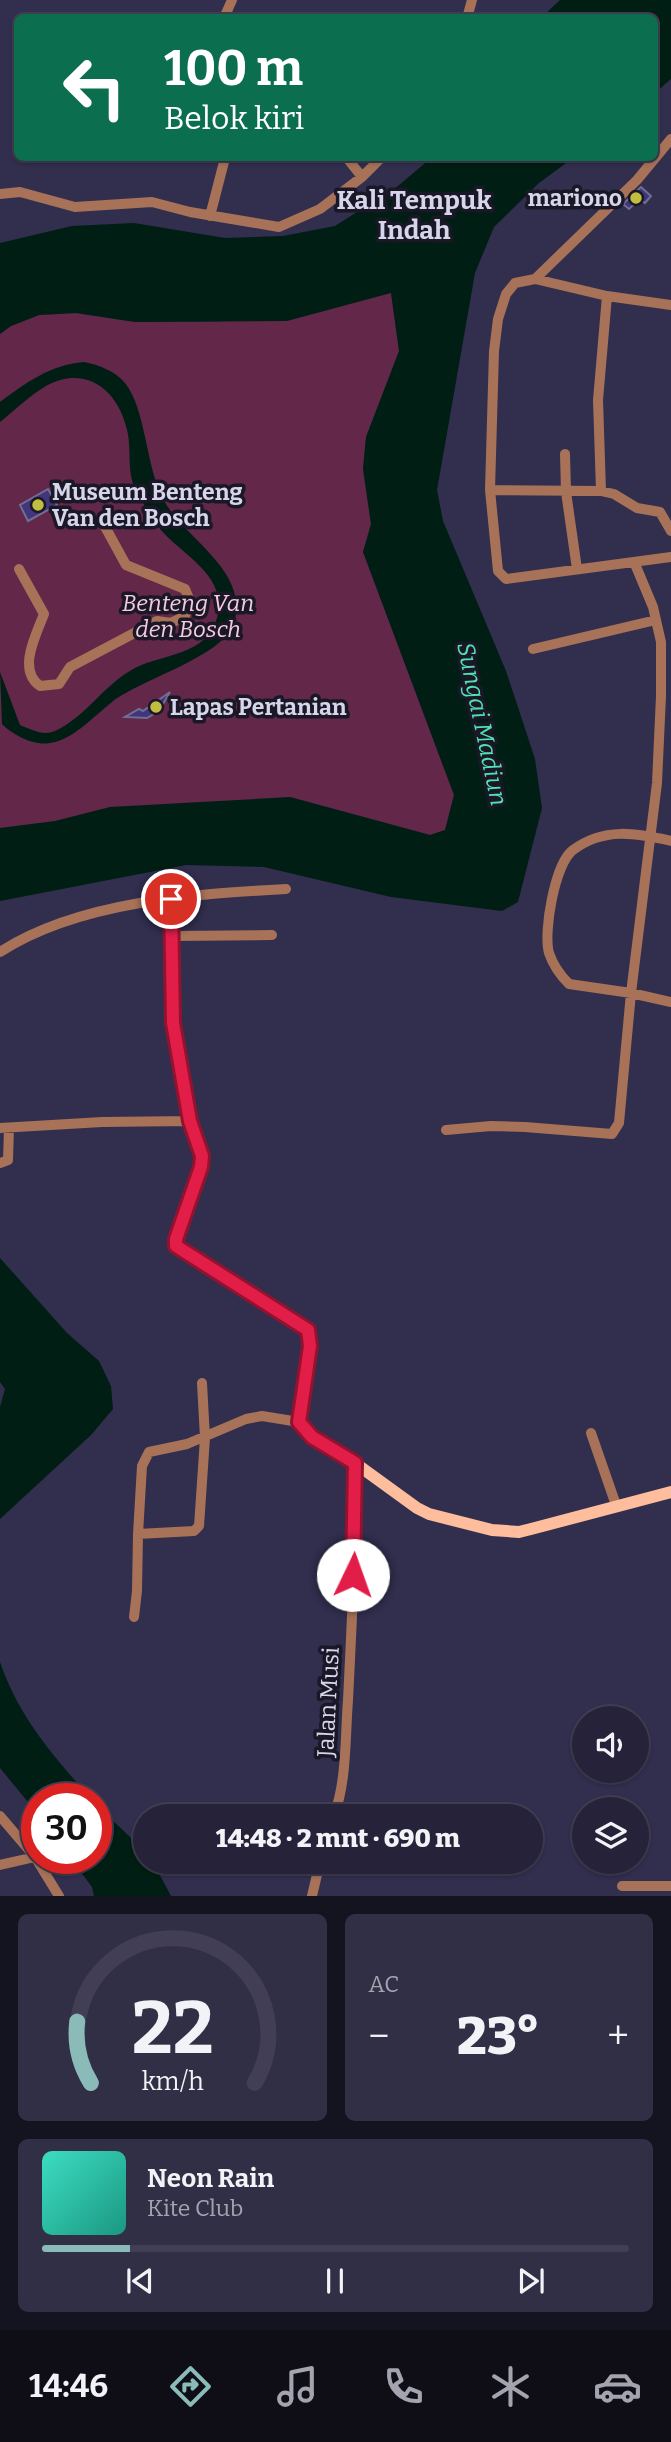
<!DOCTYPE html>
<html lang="id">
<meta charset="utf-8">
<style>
:root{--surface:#25223a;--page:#312f45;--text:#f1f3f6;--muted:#a3a4af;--line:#423f54;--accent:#8bbbb9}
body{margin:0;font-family:Bitter,serif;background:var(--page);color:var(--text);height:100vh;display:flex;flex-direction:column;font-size:26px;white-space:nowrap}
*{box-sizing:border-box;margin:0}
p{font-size:23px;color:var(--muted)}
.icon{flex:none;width:38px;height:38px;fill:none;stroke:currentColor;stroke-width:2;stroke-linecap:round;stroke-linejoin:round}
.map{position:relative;height:1896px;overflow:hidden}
.side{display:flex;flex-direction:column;gap:18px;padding:18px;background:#141320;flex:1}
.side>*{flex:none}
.guide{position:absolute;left:14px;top:14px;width:644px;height:147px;border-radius:10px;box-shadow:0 2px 5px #0004,0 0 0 2px var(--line);background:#0b6e4f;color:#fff;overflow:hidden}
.controls{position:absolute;left:572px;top:1706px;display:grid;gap:14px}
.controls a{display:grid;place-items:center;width:77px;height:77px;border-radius:50%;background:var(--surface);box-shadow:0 2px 5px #0004,0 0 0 2px var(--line);font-size:35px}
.speed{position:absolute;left:21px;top:1783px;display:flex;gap:14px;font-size:35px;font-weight:700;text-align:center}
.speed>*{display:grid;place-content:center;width:91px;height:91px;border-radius:50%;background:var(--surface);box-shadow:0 2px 5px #0004,0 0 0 2px var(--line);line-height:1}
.speed .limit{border:10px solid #d22;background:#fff;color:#111}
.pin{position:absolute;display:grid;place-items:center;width:60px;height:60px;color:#fff;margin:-30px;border:4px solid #fff;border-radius:50%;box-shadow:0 2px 7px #0007}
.me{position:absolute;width:77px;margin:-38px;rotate:3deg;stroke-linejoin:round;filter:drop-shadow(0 0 5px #0008)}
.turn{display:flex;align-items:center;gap:24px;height:147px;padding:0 35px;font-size:32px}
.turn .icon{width:91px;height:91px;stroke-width:2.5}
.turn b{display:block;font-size:49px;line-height:60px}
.big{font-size:52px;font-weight:800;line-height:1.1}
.side .card{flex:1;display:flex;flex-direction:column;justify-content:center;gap:10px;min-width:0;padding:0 24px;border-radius:10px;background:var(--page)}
.side .dial{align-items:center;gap:0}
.dial svg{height:182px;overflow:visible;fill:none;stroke:var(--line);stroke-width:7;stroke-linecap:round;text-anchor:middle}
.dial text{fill:var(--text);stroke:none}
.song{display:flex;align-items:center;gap:21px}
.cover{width:84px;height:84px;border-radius:10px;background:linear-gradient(135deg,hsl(170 70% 55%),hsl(170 70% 35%))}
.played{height:7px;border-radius:4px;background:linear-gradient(90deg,var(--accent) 15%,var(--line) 15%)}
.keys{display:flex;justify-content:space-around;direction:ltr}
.heat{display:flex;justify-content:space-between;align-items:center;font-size:38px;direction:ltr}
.side .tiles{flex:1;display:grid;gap:18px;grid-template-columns:1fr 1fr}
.card:last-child{grid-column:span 2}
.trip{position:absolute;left:133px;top:1804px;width:410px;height:70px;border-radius:35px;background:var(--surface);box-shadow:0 2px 5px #0004,0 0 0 2px var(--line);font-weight:800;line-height:70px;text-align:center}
.tab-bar{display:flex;height:112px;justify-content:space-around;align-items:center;background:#0f0e17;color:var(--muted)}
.tab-bar .icon{width:49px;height:49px}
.tab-bar .active{color:var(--accent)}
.tab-bar b{font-size:32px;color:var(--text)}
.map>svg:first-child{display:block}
.green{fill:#622749}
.water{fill:#001e13}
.building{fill:#41367b;stroke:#706e93;stroke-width:2}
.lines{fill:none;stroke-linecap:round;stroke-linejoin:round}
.minor{stroke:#a77257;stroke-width:10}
.major{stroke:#febd9c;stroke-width:12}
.route-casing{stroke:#92132f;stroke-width:18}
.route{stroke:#e11d48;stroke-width:12}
.poi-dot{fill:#c1bd40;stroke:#1a1827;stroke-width:2.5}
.labels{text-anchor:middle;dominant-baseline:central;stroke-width:7;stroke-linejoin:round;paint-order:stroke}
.poi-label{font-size:23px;font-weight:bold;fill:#d6d5ea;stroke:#1a1827;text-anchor:start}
.park-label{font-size:23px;font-style:italic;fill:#f6cadf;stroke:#1a1827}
.street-label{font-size:23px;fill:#d6d5ea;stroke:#1a1827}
.water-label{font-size:24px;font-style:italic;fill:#4fe2b3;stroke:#1a1827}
.quarter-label{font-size:26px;font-weight:bold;fill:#d6d5ea;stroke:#1a1827}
</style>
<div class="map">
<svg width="671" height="1896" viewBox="0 0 671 1896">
<rect width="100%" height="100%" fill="#312e4e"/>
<path class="green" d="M384,292H391L399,351L366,437L363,469L371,524L363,552L454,795L445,830L430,835L290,797L0,828V334L11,326L40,315L76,313L135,322H216Z"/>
<path class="water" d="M560,0H671V79L655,93L654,18L542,17Z
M431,158H573L539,183L494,227L475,273L437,490L443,521L506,671L535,759L542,808L518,902L502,911L391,897L264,867L186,865L0,901V828L55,821L110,807L290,797L430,835L445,830L454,795L363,552L371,524L363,469L366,437L399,351L391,293L287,321L135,322L76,313L39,315L11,326L0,334V243L72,226L134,223L225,238L283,236L335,226L398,186Z
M84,362C99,365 115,371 125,383C146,409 146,467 163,499C183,538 250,570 234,623C223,657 141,679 112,702C94,716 73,740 50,743C34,746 13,735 2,724L0,672L20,725C32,730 43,736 55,731C86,717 104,684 135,668C163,654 207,655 217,618C229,573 178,554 157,525C149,513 139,497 133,484C127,465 132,444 126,426C116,388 84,365 46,386C30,395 15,410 0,422V402C27,382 50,365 84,362Z
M0,1258L67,1333L99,1361L111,1386L113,1409L91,1435L0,1519V1407L5,1389L0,1382Z
M0,1662C19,1718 53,1755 91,1799H37V1813L0,1768Z
M96,1805L145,1851V1862H153L171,1896H94L92,1887L71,1859L96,1858Z"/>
<path class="building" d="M641,187L651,196L645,203L640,199L629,209L623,204Z
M48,489L57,505L28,521L20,505Z
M170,692L159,711L147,718L125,717L139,709L143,711Z"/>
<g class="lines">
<path class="minor" d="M224,18L232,0
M467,18L472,0
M347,158L362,177
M0,194L20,192L75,207L152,202L190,212L279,227L320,209L362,177L381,158
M210,216L225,158
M535,279L637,180L671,139
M671,305L607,296L535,279L515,283L506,294L498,319L494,351L490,490L498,571L506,579L671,557
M565,454L566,492L577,569
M490,490L601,491L614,494L637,508L660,512L671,531
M601,491L598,400L607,296
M19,569L44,614C36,635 17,670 40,686L59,684L70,667L157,621L171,623L185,616L190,601L185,589L126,565L103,523
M533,649L656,620
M671,841C636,833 604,827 573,850C555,863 543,932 549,953C553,965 560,975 569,984L631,993L671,1002
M171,899L173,1023L190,1121L202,1156L201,1167L176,1239V1246L308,1330L310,1346L299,1422L312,1437L355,1463C356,1542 352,1621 348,1700C345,1739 347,1779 334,1816
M172,936L272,935
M0,952C79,901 195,894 286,889
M0,1128L102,1122L190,1121
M446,1130L491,1126L525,1127L612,1134L619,1123L631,993L657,783L661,696V642L653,607L635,564
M0,1163L8,1160L9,1128
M591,1433L616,1505
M138,1534L142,1466L149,1452L187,1444L246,1419L262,1416L299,1422
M134,1617L137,1591L138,1534L194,1531L199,1526L205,1438L202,1383
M0,1816L35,1857L59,1896
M0,1865L35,1857
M622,1886H671
M312,1896L320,1862"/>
<path class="major" d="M355,1463L417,1508L429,1514L492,1530L519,1532L531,1529L671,1492"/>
</g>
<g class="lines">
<g class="route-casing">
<path id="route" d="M171,899L173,1023L190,1121L202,1156L201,1167L176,1239V1246L308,1330L310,1346L299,1422L312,1437L355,1463L353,1575"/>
</g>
<use href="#route" class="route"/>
</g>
<g class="poi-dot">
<circle cx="636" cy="198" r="7"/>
<circle cx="38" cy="505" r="7"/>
<circle cx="156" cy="707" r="7"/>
</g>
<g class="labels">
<g class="poi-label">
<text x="622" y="198" text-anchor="end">mariono</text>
<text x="52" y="492">Museum Benteng<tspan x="52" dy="26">Van den Bosch</tspan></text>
<text x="170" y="707">Lapas Pertanian</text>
</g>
<g class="park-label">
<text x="188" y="603">Benteng Van<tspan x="188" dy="26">den Bosch</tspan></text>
</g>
<g class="street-label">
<text transform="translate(328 1702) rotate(-87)">Jalan Musi</text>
</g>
<g class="water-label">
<text transform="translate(482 724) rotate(78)">Sungai Madiun</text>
</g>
<g class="quarter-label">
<text x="414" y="200">Kali Tempuk<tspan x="414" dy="30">Indah</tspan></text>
</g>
</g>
</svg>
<div class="controls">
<a><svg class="icon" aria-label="sound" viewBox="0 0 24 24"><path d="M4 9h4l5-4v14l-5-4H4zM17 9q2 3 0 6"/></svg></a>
<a><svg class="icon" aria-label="layers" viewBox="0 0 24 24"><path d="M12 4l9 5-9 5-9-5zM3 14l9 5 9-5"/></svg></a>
</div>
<div class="speed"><div class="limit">30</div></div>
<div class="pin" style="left:171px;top:899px;background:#d93025"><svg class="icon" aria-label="arrive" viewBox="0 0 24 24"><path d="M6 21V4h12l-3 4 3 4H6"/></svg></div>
<svg class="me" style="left:353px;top:1575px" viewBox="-20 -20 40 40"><circle r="19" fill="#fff"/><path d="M0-13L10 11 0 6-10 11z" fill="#e11d48"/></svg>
<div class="trip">14:48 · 2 mnt · 690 m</div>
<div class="guide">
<div class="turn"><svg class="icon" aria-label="left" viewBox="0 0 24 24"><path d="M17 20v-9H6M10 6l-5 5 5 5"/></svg><div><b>100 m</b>Belok kiri</div></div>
</div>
</div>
<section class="side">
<div class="tiles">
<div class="card dial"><svg viewBox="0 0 100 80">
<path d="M14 69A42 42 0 1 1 86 69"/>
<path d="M14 69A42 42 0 0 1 8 42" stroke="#8bbbb9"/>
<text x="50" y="56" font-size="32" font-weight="700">22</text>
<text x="50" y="72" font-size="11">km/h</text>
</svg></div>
<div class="card"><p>AC</p>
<div class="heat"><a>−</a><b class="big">23°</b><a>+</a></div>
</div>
<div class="card">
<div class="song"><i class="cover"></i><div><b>Neon Rain</b><p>Kite Club</p></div></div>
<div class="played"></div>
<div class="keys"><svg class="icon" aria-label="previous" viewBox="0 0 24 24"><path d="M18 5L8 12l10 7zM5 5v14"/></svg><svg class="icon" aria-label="pause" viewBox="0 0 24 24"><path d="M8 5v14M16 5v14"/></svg><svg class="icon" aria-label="next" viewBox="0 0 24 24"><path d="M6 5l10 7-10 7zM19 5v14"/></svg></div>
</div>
</div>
</section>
<nav class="tab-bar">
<b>14:46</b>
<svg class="icon active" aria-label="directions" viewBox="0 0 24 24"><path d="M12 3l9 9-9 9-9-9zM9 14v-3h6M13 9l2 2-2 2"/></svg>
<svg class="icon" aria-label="music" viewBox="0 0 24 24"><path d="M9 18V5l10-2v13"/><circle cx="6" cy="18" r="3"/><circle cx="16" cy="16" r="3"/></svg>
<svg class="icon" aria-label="phone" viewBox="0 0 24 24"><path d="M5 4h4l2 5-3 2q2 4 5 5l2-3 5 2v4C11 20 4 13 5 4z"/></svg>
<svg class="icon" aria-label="climate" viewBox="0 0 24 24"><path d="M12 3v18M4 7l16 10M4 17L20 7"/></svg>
<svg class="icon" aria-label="car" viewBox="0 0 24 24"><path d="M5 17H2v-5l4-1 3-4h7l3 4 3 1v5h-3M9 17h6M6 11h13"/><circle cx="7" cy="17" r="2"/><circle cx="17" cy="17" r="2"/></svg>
</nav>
